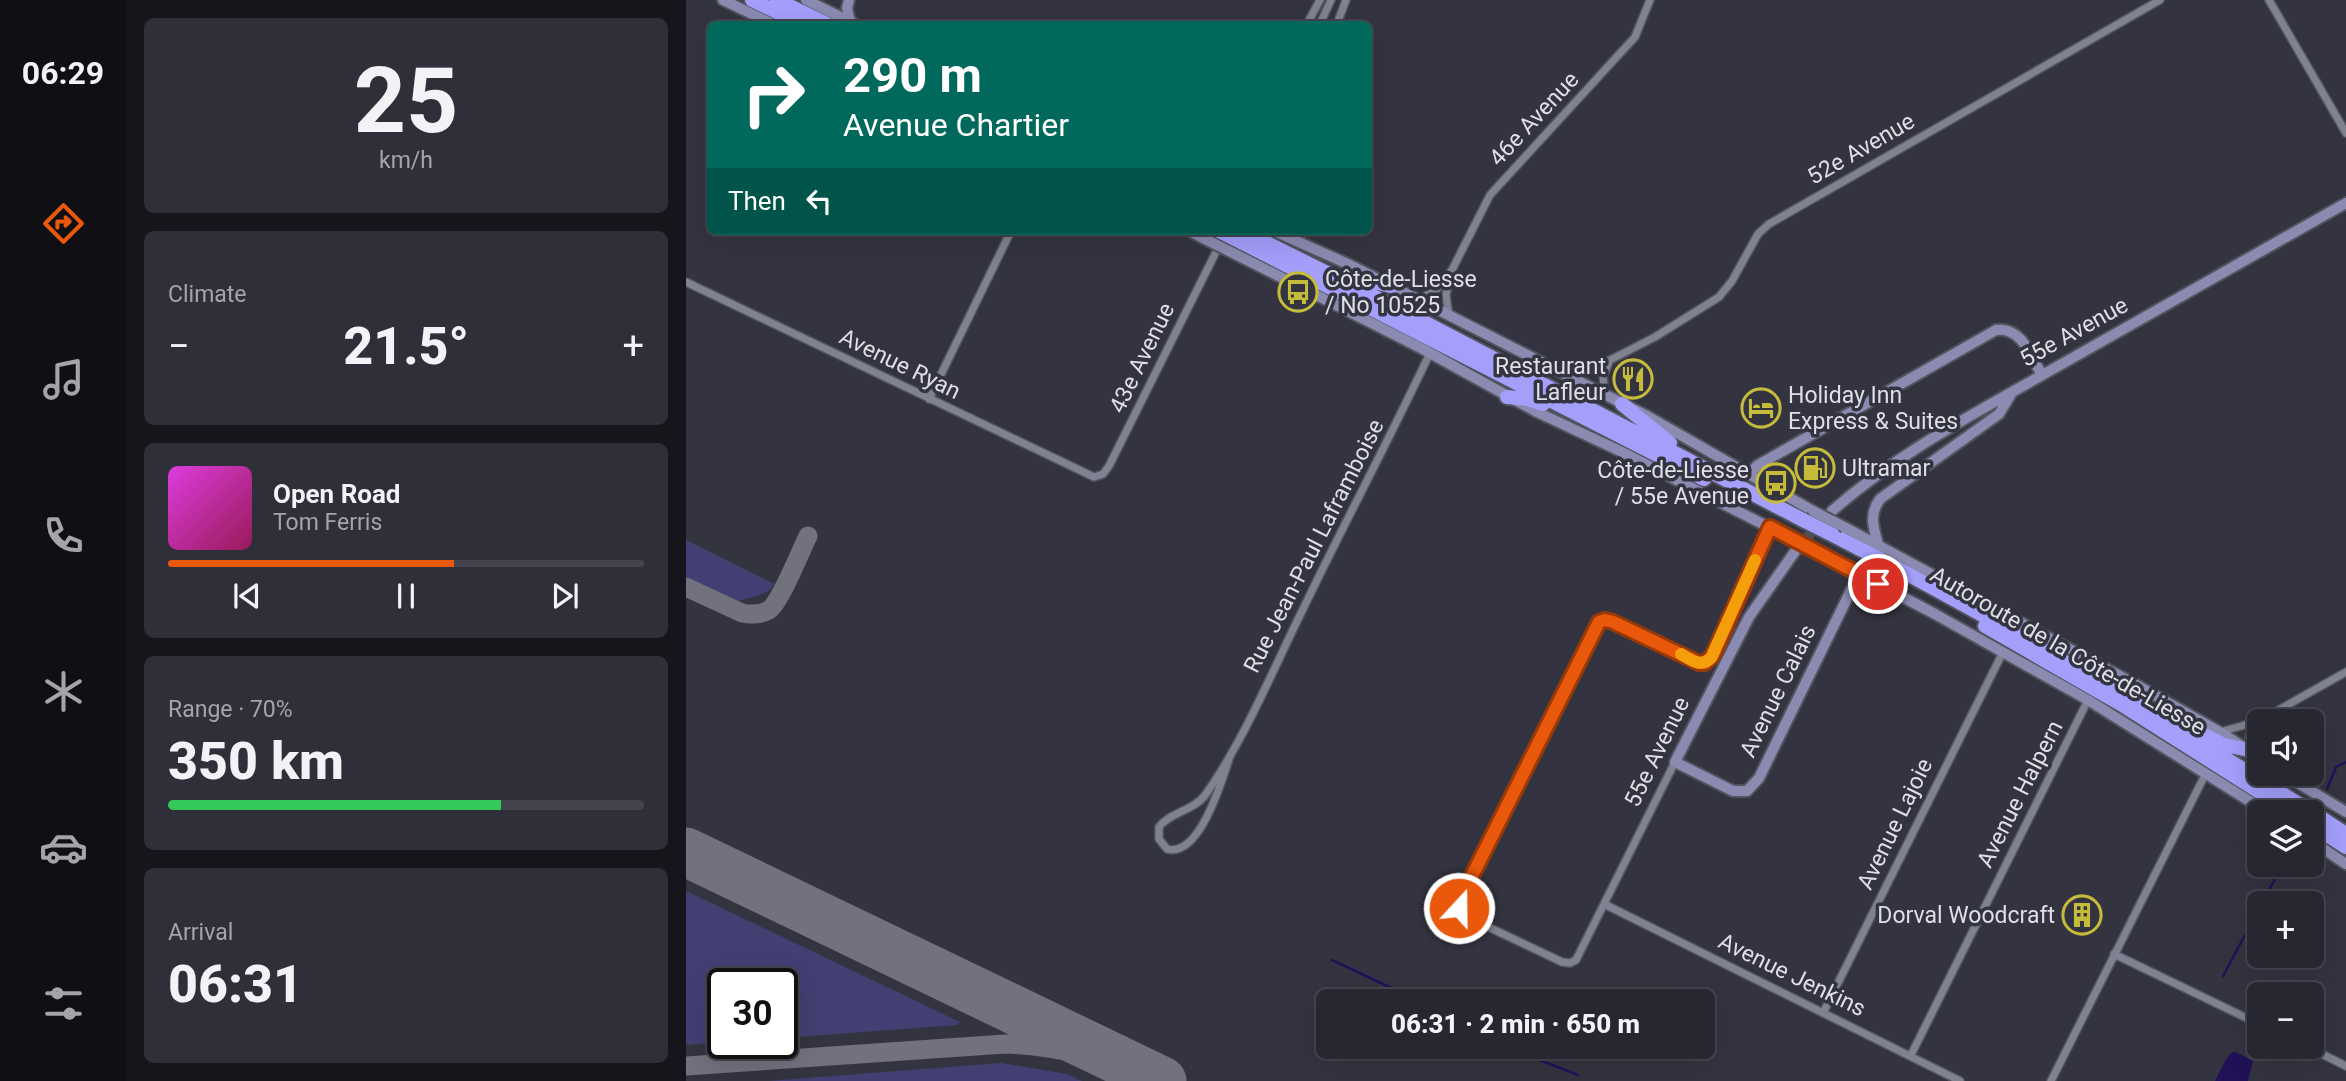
<!DOCTYPE html>
<meta charset="utf-8">
<style>
:root{--surface:#272731;--page:#2f2f39;--text:#f1f3f6;--muted:#a4a5ab;--line:#43444d;--accent:#ea580c}
body{margin:0;font-family:Roboto,sans-serif;background:var(--page);color:var(--text);height:100vh;display:flex;flex-direction:column;font-size:26px;white-space:nowrap}
*{box-sizing:border-box;margin:0}
p{font-size:23px;color:var(--muted)}
.icon{flex:none;width:38px;height:38px;fill:none;stroke:currentColor;stroke-width:2;stroke-linecap:round;stroke-linejoin:round}
.map{position:relative;flex:1;overflow:hidden}
.panel{display:flex;flex-direction:column;gap:18px;padding:18px;background:#15151b;width:560px}
.panel>*{flex:none}
.hud{position:absolute;left:21px;top:21px;width:665px;height:214px;border-radius:10px;box-shadow:0 7px 28px #0002,0 0 0 2px var(--line);background:#00695c;color:#fff;overflow:hidden}
.tools{position:absolute;left:1561px;top:709px;display:grid;gap:14px}
.tools a{display:grid;place-items:center;width:77px;height:77px;border-radius:10px;background:var(--surface);box-shadow:0 7px 28px #0002,0 0 0 2px var(--line);font-size:35px}
.speed{position:absolute;left:21px;top:968px;display:flex;gap:14px;font-size:35px;font-weight:700;text-align:center}
.speed>*{display:grid;place-content:center;width:91px;height:91px;border-radius:50%;background:var(--surface);box-shadow:0 7px 28px #0002,0 0 0 2px var(--line);line-height:1}
.speed .limit{border:4px solid #111;border-radius:10px;background:#fff;color:#111}
.pin{position:absolute;display:grid;place-items:center;width:60px;height:60px;color:#fff;margin:-30px;border:4px solid #fff;border-radius:50%;box-shadow:0 2px 7px #0007}
.me{position:absolute;width:77px;margin:-38px;rotate:21deg;stroke-linejoin:round;filter:drop-shadow(0 0 5px #0008)}
.turn{display:flex;align-items:center;gap:24px;height:147px;padding:0 21px;font-size:32px}
.turn .icon{width:91px;height:91px;stroke-width:2.5}
.turn b{display:block;font-size:49px;line-height:60px}
.then{display:flex;align-items:center;height:66px;padding:0 21px;background:#0003;gap:14px;font-size:26px}
.big{font-size:52px;font-weight:800;line-height:1.1}
.panel .card{flex:1;display:flex;flex-direction:column;justify-content:center;gap:10px;min-width:0;padding:0 24px;border-radius:10px;background:var(--page)}
.panel .dial{align-items:center;gap:0}
.dial b{font-size:91px;line-height:1}
.song{display:flex;align-items:center;gap:21px}
.cover{width:84px;height:84px;border-radius:10px;background:linear-gradient(135deg,hsl(300 70% 55%),hsl(330 70% 35%))}
.played{height:7px;border-radius:4px;background:linear-gradient(90deg,var(--accent) 60%,var(--line) 60%)}
.keys{display:flex;justify-content:space-around;direction:ltr}
.heat{display:flex;justify-content:space-between;align-items:center;font-size:38px;direction:ltr}
.charge{height:10px;border-radius:5px;background:linear-gradient(90deg,#34c759 70%,var(--line) 0)}
.trip{position:absolute;left:630px;top:989px;width:399px;height:70px;border-radius:10px;background:var(--surface);box-shadow:0 7px 28px #0002,0 0 0 2px var(--line);font-weight:800;line-height:70px;text-align:center}
main{display:flex;flex:1;min-height:0}
.menu{display:flex;flex-direction:column;width:126px;justify-content:space-around;align-items:center;background:#101014;color:var(--muted)}
.menu .icon{width:49px;height:49px}
.menu .active{color:var(--accent)}
.menu b{font-size:32px;color:var(--text)}
.map>svg:first-child{display:block}
.green{fill:#433f73}
.water{fill:#211258}
.lines{fill:none;stroke-linecap:round;stroke-linejoin:round}
.stream{stroke:#211258;stroke-width:2.5}
.taxiway{stroke:#72727e;stroke-width:19}
.runway{stroke:#72727e;stroke-width:49}
.secondary-tunnel{stroke:#4e4e5a;stroke-width:10;stroke-dasharray:10 5;stroke-linecap:butt}
.street-casing{stroke:#53535e;stroke-width:10}
.secondary-casing{stroke:#53535e;stroke-width:14}
.highway-casing{stroke:#53535e;stroke-width:18}
.street{stroke:#818291;stroke-width:7}
.secondary{stroke:#8b8bb1;stroke-width:10}
.highway{stroke:#a39ffb;stroke-width:14}
.secondary-bridge-casing{stroke:#53535e;stroke-width:14;stroke-linecap:butt}
.highway-bridge-casing{stroke:#53535e;stroke-width:18;stroke-linecap:butt}
.secondary-bridge{stroke:#8b8bb1;stroke-width:10}
.highway-bridge{stroke:#a39ffb;stroke-width:14}
.route-casing{stroke:#983908;stroke-width:18}
.route{stroke:#ea580c;stroke-width:12}
.slow{stroke:#f59e0b;stroke-width:12}
.labels{text-anchor:middle;dominant-baseline:central;stroke-width:7;stroke-linejoin:round;paint-order:stroke}
.street-label{font-size:23px;fill:#dfdfe8;stroke:#343441}
.poi-label{font-size:23px;fill:#dfdfe8;stroke:#343441;text-anchor:start}
</style>
<main>
<nav class="menu">
<b>06:29</b>
<svg class="icon active" aria-label="directions" viewBox="0 0 24 24"><path d="M12 3l9 9-9 9-9-9zM9 14v-3h6M13 9l2 2-2 2"/></svg>
<svg class="icon" aria-label="music" viewBox="0 0 24 24"><path d="M9 18V5l10-2v13"/><circle cx="6" cy="18" r="3"/><circle cx="16" cy="16" r="3"/></svg>
<svg class="icon" aria-label="phone" viewBox="0 0 24 24"><path d="M5 4h4l2 5-3 2q2 4 5 5l2-3 5 2v4C11 20 4 13 5 4z"/></svg>
<svg class="icon" aria-label="climate" viewBox="0 0 24 24"><path d="M12 3v18M4 7l16 10M4 17L20 7"/></svg>
<svg class="icon" aria-label="car" viewBox="0 0 24 24"><path d="M5 17H2v-5l4-1 3-4h7l3 4 3 1v5h-3M9 17h6M6 11h13"/><circle cx="7" cy="17" r="2"/><circle cx="17" cy="17" r="2"/></svg>
<svg class="icon" aria-label="filters" viewBox="0 0 24 24"><path d="M4 7h16M4 17h16"/><circle cx="9" cy="7" r="2"/><circle cx="15" cy="17" r="2"/></svg>
</nav>
<section class="panel">
<div class="card dial"><b>25</b><p>km/h</p></div>
<div class="card"><p>Climate</p>
<div class="heat"><a>−</a><b class="big">21.5°</b><a>+</a></div>
</div>
<div class="card">
<div class="song"><i class="cover"></i><div><b>Open Road</b><p>Tom Ferris</p></div></div>
<div class="played"></div>
<div class="keys"><svg class="icon" aria-label="previous" viewBox="0 0 24 24"><path d="M18 5L8 12l10 7zM5 5v14"/></svg><svg class="icon" aria-label="pause" viewBox="0 0 24 24"><path d="M8 5v14M16 5v14"/></svg><svg class="icon" aria-label="next" viewBox="0 0 24 24"><path d="M6 5l10 7-10 7zM19 5v14"/></svg></div>
</div>
<div class="card"><p>Range · 70%</p><b class="big">350 km</b><div class="charge"></div></div>
<div class="card"><p>Arrival</p><b class="big">06:31</b></div>
</section>
<div class="map">
<svg width="1660" height="1081" viewBox="0 0 1660 1081">
<rect width="100%" height="100%" fill="#343441"/>
<path class="green" d="M0,540L88,584C83,595 64,597 53,601L0,578Z
M0,891L274,1022L271,1025L96,1038V984H37V1042L0,1045Z
M315,1063L381,1074L396,1081H82Z"/>
<path class="water" d="M1546,1052H1550L1567,1061L1562,1081H1529L1539,1061Z"/>
<g class="lines">
<path class="stream" d="M1641,789L1650,767L1660,762
M1576,903L1597,864
M646,960L733,1001
M1537,976L1573,909
M829,1046L846,1057L892,1075"/>
<path class="taxiway" d="M0,587L56,613C66,615 74,615 83,610C95,601 114,552 122,536
M0,1066L319,1044C373,1046 423,1059 472,1081"/>
<path class="runway" d="M0,852L476,1081"/>
<path class="secondary-tunnel" d="M1110,550L1134,523"/>
<g class="street-casing">
<path id="street" d="M1583,0L1660,133
M621,24L634,0
M634,24L645,0
M651,24L660,0
M0,282L408,477L417,474L423,466L530,252
M732,300L750,290L766,270L804,195L949,37L964,0
M763,316L760,295L765,274
M887,379L969,337L1033,297L1046,281L1072,234L1083,224L1474,0
M919,395L917,377L923,362
M243,399L325,231
M1573,721L1660,672
M1534,732L1573,721
M1563,750V736L1569,723
M544,756C536,780 514,858 481,849L473,839V827C484,812 508,811 520,794C560,737 588,667 619,605C660,520 704,438 744,353
M989,762L890,960L884,963L876,962L777,915L773,908L775,898L913,623L919,620L927,622L1013,663H1019L1026,655L1084,527
M920,905L1274,1081
M1428,954L1573,1024
M1137,1013L1317,652
M1620,1046L1660,1066
M1225,1055L1402,700
M1365,1081L1520,773"/>
</g>
<g class="secondary-casing">
<path id="secondary" d="M37,0L87,24
M120,0L169,24
M163,0L161,8L164,22
M504,231L517,238
M588,231L662,264L963,417L1127,511
M549,254L735,348L851,412L934,451L1102,537
M1062,475L1072,465L1310,330C1336,326 1345,357 1356,375
M1146,511C1214,451 1295,410 1374,365C1469,311 1565,257 1660,203
M1158,527L1454,687L1534,732L1573,757
M1192,544C1187,527 1183,514 1194,499L1313,414L1325,394
M1110,550L1063,617L989,762L1047,791H1061L1073,778L1173,574
M1131,552L1249,614L1402,700L1581,812
M1597,774L1660,812
M1626,841L1660,864"/>
</g>
<g class="highway-casing">
<path id="highway" d="M66,0L116,24
M91,0L141,24
M557,231L711,308L1117,520
M555,242L1018,479
M662,276L705,286
M821,397L842,399L857,404
M936,404L984,443
M1147,535C1313,620 1468,712 1625,812
M1299,626L1438,706L1605,812
M1518,735L1538,745L1563,750
M1626,812L1660,834
M1626,825L1660,847"/>
</g>
<use href="#street" class="street"/>
<use href="#secondary" class="secondary"/>
<use href="#highway" class="highway"/>
<g class="secondary-bridge-casing">
<path id="secondary-bridge" d="M517,238L549,254
M1127,511L1158,527
M1102,537L1131,552"/>
</g>
<g class="highway-bridge-casing">
<path id="highway-bridge" d="M533,231L555,242
M1117,520L1147,535"/>
</g>
<use href="#secondary-bridge" class="secondary-bridge"/>
<use href="#highway-bridge" class="highway-bridge"/>
</g>
<g class="lines">
<g class="route-casing">
<path id="route" d="M773,908L775,898L913,622L919,620L927,622L1013,663H1019L1027,655L1084,527L1192,584"/>
</g>
<use href="#route" class="route"/>
<path class="slow" d="M995,654C1005,660 1015,668 1025,658L1069,560"/>
</g>
<defs>
<g id="bus-ring" transform="scale(2.0125)"><circle r="9.5" fill="#343441" stroke="#c6bc3c" stroke-width="1.5"/><path d="M-5-6H5V4H4V6H2V4H-2V6H-4V4H-5ZM-3.5-4V0h7V-4ZM-3.5 1.2v1.5H-2V1.2ZM2 1.2v1.5H3.5V1.2Z" fill="#c6bc3c"/></g>
<g id="restaurant-ring" transform="scale(2.0125)"><circle r="9.5" fill="#343441" stroke="#c6bc3c" stroke-width="1.5"/><path d="M-5-6h1v4h1v-4h1v4h1v-4h1v5L-1.5 .5V6h-2V.5L-5-1ZM5-6V6H3V1.5H1.5Q1.5-4 5-6Z" fill="#c6bc3c"/></g>
<g id="hotel-ring" transform="scale(2.0125)"><circle r="9.5" fill="#343441" stroke="#c6bc3c" stroke-width="1.5"/><path d="M-6-4.5h1.5V1H6V5H4.5V3h-9V5H-6ZM-4 0a1.8 1.8 0 1 1 3.6 0ZM.5 0V-2.5h3Q6-2.5 6 0Z" fill="#c6bc3c"/></g>
<g id="fuel-ring" transform="scale(2.0125)"><circle r="9.5" fill="#343441" stroke="#c6bc3c" stroke-width="1.5"/><path d="M-5.5-6h7V0h2V4h1.3V-2.5L3-4.5l.8-.8L6-3V5H2.5V1h-1V6h-7ZM-4.2-4.7v3.2H.2V-4.7Z" fill="#c6bc3c"/></g>
<g id="building-ring" transform="scale(2.0125)"><circle r="9.5" fill="#343441" stroke="#c6bc3c" stroke-width="1.5"/><path d="M-4-6H4V6H1V3H-1V6H-4ZM-2.5-4.3h1.7v1.8h-1.7ZM.8-4.3h1.7v1.8H.8ZM-2.5-1h1.7V.8h-1.7ZM.8-1h1.7V.8H.8Z" fill="#c6bc3c"/></g>
</defs>
<g fill-rule="evenodd">
<use href="#bus-ring" x="612" y="292"/>
<use href="#restaurant-ring" x="947" y="379"/>
<use href="#hotel-ring" x="1075" y="408"/>
<use href="#fuel-ring" x="1129" y="468"/>
<use href="#bus-ring" x="1090" y="483"/>
<use href="#building-ring" x="1396" y="915"/>
</g>
<g class="labels">
<g class="street-label">
<text transform="translate(848 119) rotate(-47)">46e Avenue</text>
<text transform="translate(1175 149) rotate(-30)">52e Avenue</text>
<text transform="translate(1388 332) rotate(-29)">55e Avenue</text>
<text transform="translate(456 358) rotate(-64)">43e Avenue</text>
<text transform="translate(214 364) rotate(26)">Avenue Ryan</text>
<text transform="translate(628 546) rotate(-63)">Rue Jean-Paul Laframboise</text>
<text transform="translate(1382 651) rotate(30)">Autoroute de la Côte-de-Liesse</text>
<text transform="translate(1092 691) rotate(-64)">Avenue Calais</text>
<text transform="translate(971 752) rotate(-64)">55e Avenue</text>
<text transform="translate(1334 794) rotate(-63)">Avenue Halpern</text>
<text transform="translate(1209 824) rotate(-64)">Avenue Lajoie</text>
<text transform="translate(1106 975) rotate(26)">Avenue Jenkins</text>
</g>
<g class="poi-label">
<text x="639" y="279">Côte-de-Liesse<tspan x="639" dy="26">/ No 10525</tspan></text>
<text x="920" y="366" text-anchor="end">Restaurant<tspan x="920" dy="26">Lafleur</tspan></text>
<text x="1102" y="395">Holiday Inn<tspan x="1102" dy="26">Express &amp; Suites</tspan></text>
<text x="1156" y="468">Ultramar</text>
<text x="1063" y="470" text-anchor="end">Côte-de-Liesse<tspan x="1063" dy="26">/ 55e Avenue</tspan></text>
<text x="1369" y="915" text-anchor="end">Dorval Woodcraft</text>
</g>
</g>
</svg>
<div class="tools">
<a><svg class="icon" aria-label="sound" viewBox="0 0 24 24"><path d="M4 9h4l5-4v14l-5-4H4zM17 9q2 3 0 6"/></svg></a>
<a><svg class="icon" aria-label="layers" viewBox="0 0 24 24"><path d="M12 4l9 5-9 5-9-5zM3 14l9 5 9-5"/></svg></a>
<a>+</a>
<a>−</a>
</div>
<div class="speed"><div class="limit">30</div></div>
<div class="pin" style="left:1192px;top:584px;background:#d93025"><svg class="icon" aria-label="arrive" viewBox="0 0 24 24"><path d="M6 21V4h12l-3 4 3 4H6"/></svg></div>
<svg class="me" style="left:773px;top:908px" viewBox="-20 -20 40 40"><circle r="17" fill="#ea580c" stroke="#fff" stroke-width="3"/><path d="M0-11L8 9 0 5-8 9z" fill="#fff"/></svg>
<div class="trip">06:31 · 2 min · 650 m</div>
<div class="hud">
<div class="turn"><svg class="icon" aria-label="right" viewBox="0 0 24 24"><path d="M7 20v-9h11M14 6l5 5-5 5"/></svg><div><b>290 m</b>Avenue Chartier</div></div>
<div class="then">Then<svg class="icon" aria-label="left" viewBox="0 0 24 24"><path d="M17 20v-9H6M10 6l-5 5 5 5"/></svg></div>
</div>
</div>
</main>
